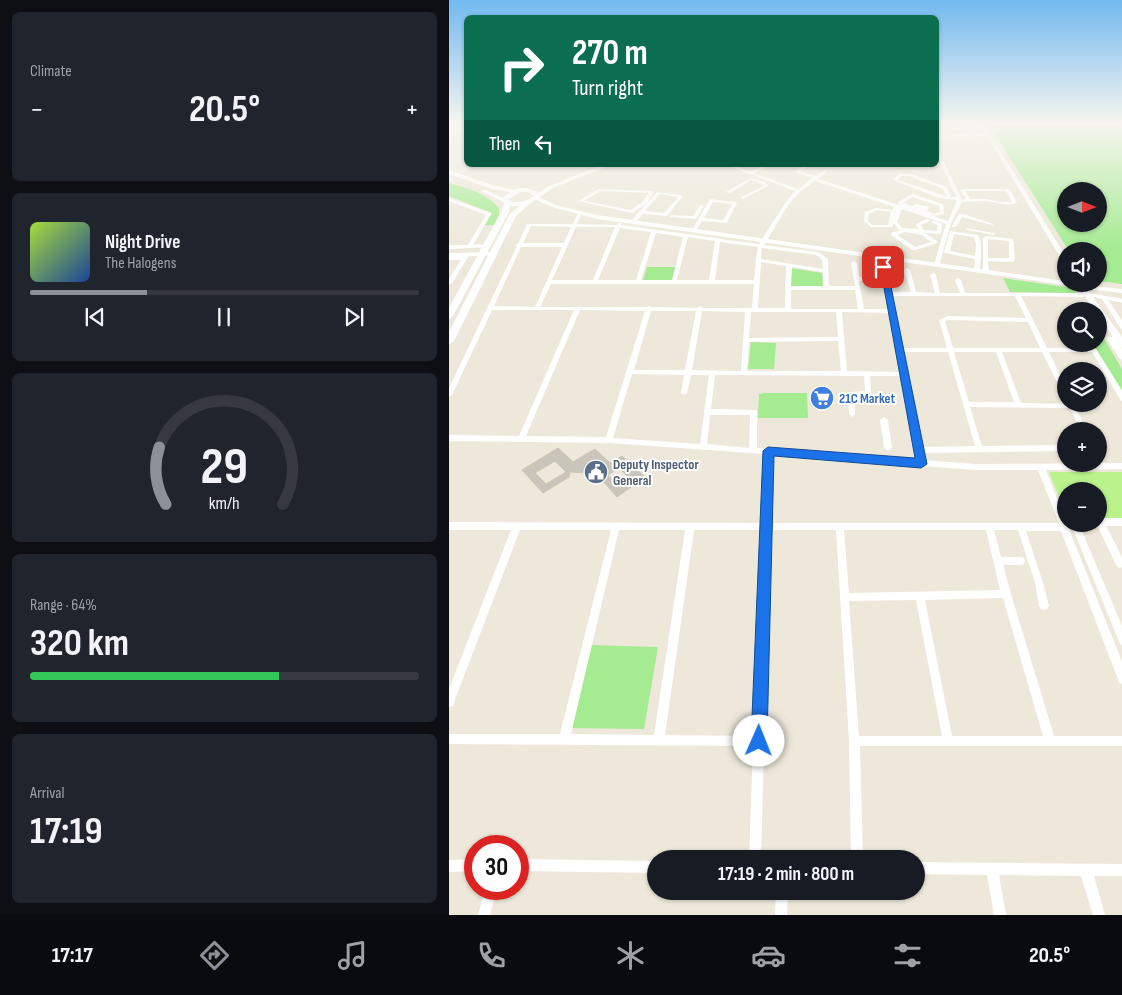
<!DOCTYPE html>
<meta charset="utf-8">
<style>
:root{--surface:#171b24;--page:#20242c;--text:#f1f3f6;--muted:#9ea1a6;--line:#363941;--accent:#8c9099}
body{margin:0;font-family:"Sofia Sans Condensed",sans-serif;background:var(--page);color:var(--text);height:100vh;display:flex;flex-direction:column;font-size:19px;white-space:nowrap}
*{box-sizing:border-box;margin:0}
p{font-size:16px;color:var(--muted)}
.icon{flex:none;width:28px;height:28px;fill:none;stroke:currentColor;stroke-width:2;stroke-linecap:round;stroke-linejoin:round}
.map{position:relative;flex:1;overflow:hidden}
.drawer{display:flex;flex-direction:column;gap:12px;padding:12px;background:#0d0f14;width:449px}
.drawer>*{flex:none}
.banner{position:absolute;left:15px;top:15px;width:475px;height:152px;border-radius:8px;box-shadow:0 1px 4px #0004;background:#0b6e4f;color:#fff;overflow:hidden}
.needle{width:32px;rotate:90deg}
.fabs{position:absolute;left:608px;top:182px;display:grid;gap:10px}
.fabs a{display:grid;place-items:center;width:50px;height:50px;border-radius:50%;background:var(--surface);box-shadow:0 1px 4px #0004;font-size:25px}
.speed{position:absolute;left:15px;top:835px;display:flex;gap:10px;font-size:25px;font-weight:700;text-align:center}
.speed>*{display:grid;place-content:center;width:65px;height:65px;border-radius:50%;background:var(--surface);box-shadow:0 1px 4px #0004;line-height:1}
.speed .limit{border:8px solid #d22;background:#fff;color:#111}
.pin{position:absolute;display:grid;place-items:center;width:42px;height:42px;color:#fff;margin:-21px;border-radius:10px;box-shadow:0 2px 8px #0006}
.me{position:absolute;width:55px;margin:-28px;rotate:1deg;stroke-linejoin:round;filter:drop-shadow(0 0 4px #0008)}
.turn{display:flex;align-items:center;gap:18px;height:105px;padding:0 25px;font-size:22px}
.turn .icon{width:65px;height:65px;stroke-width:2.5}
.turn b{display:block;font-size:35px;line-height:42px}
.then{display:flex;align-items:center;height:48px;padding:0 25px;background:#0003;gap:10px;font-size:19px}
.big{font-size:38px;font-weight:700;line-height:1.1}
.drawer .widget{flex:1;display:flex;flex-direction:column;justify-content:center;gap:8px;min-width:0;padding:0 18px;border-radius:8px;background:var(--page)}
.drawer .dial{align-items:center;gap:0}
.dial svg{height:130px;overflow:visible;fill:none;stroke:var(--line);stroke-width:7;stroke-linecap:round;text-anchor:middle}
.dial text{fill:var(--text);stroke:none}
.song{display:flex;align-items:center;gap:15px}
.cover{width:60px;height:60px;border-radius:8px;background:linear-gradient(135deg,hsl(80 70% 55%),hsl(220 70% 35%))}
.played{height:5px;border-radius:2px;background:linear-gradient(90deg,var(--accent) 30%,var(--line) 30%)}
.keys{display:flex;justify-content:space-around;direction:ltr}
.heat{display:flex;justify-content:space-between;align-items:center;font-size:28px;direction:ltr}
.charge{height:8px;border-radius:4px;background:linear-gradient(90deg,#34c759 64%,var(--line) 0)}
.trip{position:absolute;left:198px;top:850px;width:278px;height:50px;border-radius:25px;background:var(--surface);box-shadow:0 1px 4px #0004;font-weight:700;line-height:50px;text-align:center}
.menu{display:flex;height:80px;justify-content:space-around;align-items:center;background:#090b0e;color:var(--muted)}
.menu .icon{width:35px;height:35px}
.menu .current{color:var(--accent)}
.menu b{font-size:22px;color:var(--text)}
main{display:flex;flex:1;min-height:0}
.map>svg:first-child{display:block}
.green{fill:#a4eb91;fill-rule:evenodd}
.pitch{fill:#baf38c}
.building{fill:#c9c5bb;stroke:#cac5b4;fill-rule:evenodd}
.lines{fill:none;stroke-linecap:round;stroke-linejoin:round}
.minor{fill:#fff;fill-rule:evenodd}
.tertiary{fill:#fff;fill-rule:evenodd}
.secondary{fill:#fff;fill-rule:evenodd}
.route{fill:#1a73e8;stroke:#114b97}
.labels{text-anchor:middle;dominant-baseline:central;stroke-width:4;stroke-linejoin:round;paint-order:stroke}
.shop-label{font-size:14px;font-weight:bold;fill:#366cbe;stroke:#fff;text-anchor:start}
.service-label{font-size:14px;font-weight:bold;fill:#4e5e75;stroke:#fff;text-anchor:start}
</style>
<main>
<section class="drawer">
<div class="widget"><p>Climate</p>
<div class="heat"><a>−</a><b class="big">20.5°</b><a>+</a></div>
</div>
<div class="widget">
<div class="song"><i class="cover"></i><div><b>Night Drive</b><p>The Halogens</p></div></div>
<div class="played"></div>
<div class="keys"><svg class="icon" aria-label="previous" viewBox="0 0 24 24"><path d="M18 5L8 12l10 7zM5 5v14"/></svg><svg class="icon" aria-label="pause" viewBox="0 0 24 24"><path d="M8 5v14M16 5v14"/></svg><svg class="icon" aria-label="next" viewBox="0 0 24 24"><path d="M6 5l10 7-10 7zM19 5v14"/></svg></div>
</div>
<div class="widget dial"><svg viewBox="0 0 100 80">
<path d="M14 69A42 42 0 1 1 86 69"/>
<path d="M14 69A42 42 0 0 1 10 34" stroke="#8c9099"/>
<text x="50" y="56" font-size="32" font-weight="700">29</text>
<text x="50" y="72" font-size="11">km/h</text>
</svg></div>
<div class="widget"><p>Range · 64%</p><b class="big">320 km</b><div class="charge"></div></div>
<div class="widget"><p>Arrival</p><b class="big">17:19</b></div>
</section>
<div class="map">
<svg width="674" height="915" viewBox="0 0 674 915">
<rect width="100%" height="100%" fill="#eee8db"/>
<path class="green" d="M539,123H673V284L649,281V251H620ZM649,191V224H616V191Z
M0,183C19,188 37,193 50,208V216L46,225H36L43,213L0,196Z
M198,267H226L223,280H194Z
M341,268L373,273L374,286H342Z
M554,278L623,288L627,293L561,292Z
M649,328L673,369V395L644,344H649Z
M302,342L327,343L325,369H299Z
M315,393H358L359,418H309L310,394Z
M140,645L209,647L195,729L119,728Z"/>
<path class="pitch" d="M600,472H673V521H649V491H616V512Z"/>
<path class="building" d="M109,448L124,462L146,449L161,463L173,456L196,477L168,497L153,480L155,474L121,472L120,477L94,493L73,470ZM106,461L117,472L97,484L86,473ZM170,468L182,480L172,487L159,475Z"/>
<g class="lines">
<path class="minor" d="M515,123H519L525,134H540L542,135L540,136L488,137V135L522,134Z
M18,125V128L0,136V134Z
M488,150L490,151L513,200L517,199L511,190L513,189H559L561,190L568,203C558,207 548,202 537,201C529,201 521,202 513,202L502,223L490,266L485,265L497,224L453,209L448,222L453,228L470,229L467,225V224L478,219H480V221L472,225L475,230L488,231L489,225L483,223V221H487L493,224L492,234L476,233L488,241V243L467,250H463L442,235V233L452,230H450L445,223L443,227H422L415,221L416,212L427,208L443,210L445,207L366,181L351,192L340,204L315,245L369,252L379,259L380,286H406L402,263L405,261L408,263L410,277L433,276L431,267L436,266L442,292H462L455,270L458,268L461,270L467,292L486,293L481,275L484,273L487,275L491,293H511L506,280L509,278L512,280L516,293H634L636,295L639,293L674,299V303L659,300L674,322V330L672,329L653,299L636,295L634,297L572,296L598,348H640L638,344H644L674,392V401H672L643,352H600L616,386V394L613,392L593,352H553L572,403L625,404L638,431H632L621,408L521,407L533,446L616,445V451L474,453L475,460L526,464L674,463V469L597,470L616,519V524H618L674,664V684L670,683L669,679L612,531H577L594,583L600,606L598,609L595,610L592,609L590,606L586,583L569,530H545L552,557H572L575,558L576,561L575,564L572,565H554L562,594L605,736H674V746H411L414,859H402L400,741L387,530H321L312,859H300L304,746L0,744V734H111L162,530H71L5,702L4,706L0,707V689L62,530H0V522L313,523L315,454L160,443L0,441V435L70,436L125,310H43L3,395L0,397V388L68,246L66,245L69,244L78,224H124L129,213L131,212L133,213L128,224L167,225L170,223H172V225L267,238H269L271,239L310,244L336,203L346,191L278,165H284L301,172L316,165H322L305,173L349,189L363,178L346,172L356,165L359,166L351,172L367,176L376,170H378V172L369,179L472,212L450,205L449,202L463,194L494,204L495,214L485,216L475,213L499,221L508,200L490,198L444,180L450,174H462L498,187L502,197H507L488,154ZM453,176H460L494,189L497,196L449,180ZM516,191H557L563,202H550L538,199H521ZM463,197L490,206L491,212L485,214L478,211L480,208V207L467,204L463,206L454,203ZM428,210L442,212L439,225H423L419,221L420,214ZM82,226L122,227L115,243H74ZM127,227H166L144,280H103ZM171,228L202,232L187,280H149ZM456,232L473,235L482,242L466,247L448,235ZM207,233L234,237L223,280H192ZM239,237L266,241L260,280H228ZM271,242L309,247L307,259L305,260L307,261L305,280H266ZM72,247H113L86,307L45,306ZM313,248L368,255L373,260L374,269L312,259ZM312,262L337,266L336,308H309ZM343,267L374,272V286H342ZM434,280L439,309H415L410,281ZM102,284H305L303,308H254L251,306L248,308L203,307L200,306L198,307H91ZM342,290H406L409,309H342ZM442,296H566L577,318L499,316L490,320L498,348H453ZM131,310L196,311L157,437L77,436ZM202,311H247L236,370H185ZM253,311L296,312L292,371L243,370ZM302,312H387L389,337L300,338ZM393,312L440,313L451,372L398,371ZM499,320L579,322L591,348H504L496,321ZM389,341L392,371H298L300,342ZM454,352H499L526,446L473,447ZM505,352H547L565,402H520ZM183,374L235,375L232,393L235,395L238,393L242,375H260L251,444L164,438ZM266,375L415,376L416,391L402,392L399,394L400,414L403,417L406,414V396L419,395L422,393L421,376H452L468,460L308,448V412L307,410L262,409ZM261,415H301L300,448L258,444ZM323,455L526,470H589L610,523H321ZM170,530H236L205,735L122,734ZM245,530H312L305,736L216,735ZM395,530H537L551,590L400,593ZM554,598L594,736H503L476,600ZM467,600L493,736H410L400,601Z
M0,178L5,180L3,181L0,180Z
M301,178L317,182L319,186L294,199L292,198V197L315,186L313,184L302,180L281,193L277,192Z
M150,189L203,191L205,192L197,204L183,213L129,201ZM151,191L200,193L193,202L182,210L135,201Z
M208,192L232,195L234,196L218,216L194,214L186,223H182V221ZM211,194L229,197L215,213L196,211Z
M0,198L42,213V214L24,245L38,244L41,246L40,247L0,249V245H19L37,215L0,201Z
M261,199L286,202L288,203L278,223L253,221L247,231H243V230ZM264,202L283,204L274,220L255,218Z
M251,205L255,206L247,219L222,217L220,216L222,215L244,216Z
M510,214H514L545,224L543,225L513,217L507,227H503V226Z
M517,228L544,233L546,234L544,235L519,230L517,229Z
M501,231L529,235C534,246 532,260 530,271L525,270L526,259L496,253L495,252ZM505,234L525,237L527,244L526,256L501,251Z
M537,236L564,239L566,260L563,262L539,261L540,272L537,274L534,272V238ZM539,239L560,241V258H539Z
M16,253L21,254L3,283L0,285V279L12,260H0V256H14Z
M435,417L439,420L443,448L439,451L435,448L431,420Z
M649,518H674V526H657L674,559V567L671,568L668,567L648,525L646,524H649Z
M622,524H630L674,628V645L671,644Z
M26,859V871L0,872V860Z
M69,859L206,861V873L69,871Z
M466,862L674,864V876H645L656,915H644L632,876L550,875L557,915H545L538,875L466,874Z
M36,889H48L41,915H29Z
M327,891H339L338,915H326Z"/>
<path class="tertiary" d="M530,123H534L616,255V262L613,260Z
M0,170L46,186L71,191L68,193L43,189L0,174Z
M33,190H37L58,200L53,201L33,192Z
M85,197H89L107,205L148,215L616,281V284H619L616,285L148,219L103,207L85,199Z
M44,252L46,253V255L0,257V253Z
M625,284L674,289V293L638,289L674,338V347H672L674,350V360L671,359L658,339L659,337H664L649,315V311H646L630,287H625Z"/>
<path class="secondary" d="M153,165H162L104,188L78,206L67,216L5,341L0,344V332L60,215L70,206H61L60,212L4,316L0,319V308L52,212L55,203L52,200C61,188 77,184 89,193L100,186ZM71,192H79L85,196C77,201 67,205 59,200Z"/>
</g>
<linearGradient id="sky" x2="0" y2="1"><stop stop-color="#72b9f0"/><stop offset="0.49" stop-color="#f7f5ef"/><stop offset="1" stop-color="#f7f5ef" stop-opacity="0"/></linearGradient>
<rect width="674" height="251" fill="url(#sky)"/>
<path class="route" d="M431,266L438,267L478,464L472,468L325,456L318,741L316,747L310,749L304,747L302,741L314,451L319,447L466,458Z"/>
<defs>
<g id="supermarket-disc" transform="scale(1.25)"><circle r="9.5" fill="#3f7fe0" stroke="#fff"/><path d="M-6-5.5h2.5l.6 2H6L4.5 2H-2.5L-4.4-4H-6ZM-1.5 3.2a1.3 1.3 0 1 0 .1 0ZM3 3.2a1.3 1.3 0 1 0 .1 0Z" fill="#fff"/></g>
<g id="civic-disc" transform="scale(1.25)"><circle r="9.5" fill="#5c6f8a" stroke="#fff"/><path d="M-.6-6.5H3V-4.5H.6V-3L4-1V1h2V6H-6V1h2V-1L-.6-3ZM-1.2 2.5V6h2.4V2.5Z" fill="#fff"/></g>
</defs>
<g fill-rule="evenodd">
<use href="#supermarket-disc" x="373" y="398"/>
<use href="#civic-disc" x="147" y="472"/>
</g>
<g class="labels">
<g class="shop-label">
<text x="390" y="398">21C Market</text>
</g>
<g class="service-label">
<text x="164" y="464">Deputy Inspector<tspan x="164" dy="16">General</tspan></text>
</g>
</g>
</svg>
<div class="fabs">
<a><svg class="needle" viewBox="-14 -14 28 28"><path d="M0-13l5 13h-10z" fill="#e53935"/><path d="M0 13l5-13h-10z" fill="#9ea1a6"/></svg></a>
<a><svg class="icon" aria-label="sound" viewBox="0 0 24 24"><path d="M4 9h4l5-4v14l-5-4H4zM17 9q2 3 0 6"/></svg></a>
<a><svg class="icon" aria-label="search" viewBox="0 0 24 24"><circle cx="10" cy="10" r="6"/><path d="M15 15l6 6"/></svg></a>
<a><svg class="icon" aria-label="layers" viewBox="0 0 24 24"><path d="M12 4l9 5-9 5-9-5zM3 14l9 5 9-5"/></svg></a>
<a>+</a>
<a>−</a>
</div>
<div class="speed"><div class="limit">30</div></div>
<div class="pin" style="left:434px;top:267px;background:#d93025"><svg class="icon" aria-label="arrive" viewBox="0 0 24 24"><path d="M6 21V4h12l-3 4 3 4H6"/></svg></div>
<svg class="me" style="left:310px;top:741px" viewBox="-20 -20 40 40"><circle r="19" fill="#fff"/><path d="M0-13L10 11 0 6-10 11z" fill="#1a73e8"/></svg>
<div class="trip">17:19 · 2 min · 800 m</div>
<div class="banner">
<div class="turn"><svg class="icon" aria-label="right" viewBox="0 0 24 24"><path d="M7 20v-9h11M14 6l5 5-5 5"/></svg><div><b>270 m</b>Turn right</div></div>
<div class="then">Then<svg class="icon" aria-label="left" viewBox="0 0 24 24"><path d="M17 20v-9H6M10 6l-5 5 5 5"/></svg></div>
</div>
</div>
</main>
<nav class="menu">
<b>17:17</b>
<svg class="icon current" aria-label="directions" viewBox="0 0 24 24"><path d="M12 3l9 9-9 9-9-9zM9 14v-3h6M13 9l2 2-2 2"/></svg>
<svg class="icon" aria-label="music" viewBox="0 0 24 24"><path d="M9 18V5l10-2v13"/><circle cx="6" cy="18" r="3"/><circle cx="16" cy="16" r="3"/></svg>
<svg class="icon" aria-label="phone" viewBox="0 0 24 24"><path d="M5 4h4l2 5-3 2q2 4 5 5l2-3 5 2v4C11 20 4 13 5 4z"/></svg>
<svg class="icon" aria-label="climate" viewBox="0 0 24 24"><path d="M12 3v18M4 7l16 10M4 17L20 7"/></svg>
<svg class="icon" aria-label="car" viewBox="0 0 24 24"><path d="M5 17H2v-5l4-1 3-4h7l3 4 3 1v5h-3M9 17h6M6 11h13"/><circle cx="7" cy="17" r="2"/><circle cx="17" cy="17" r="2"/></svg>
<svg class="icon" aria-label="filters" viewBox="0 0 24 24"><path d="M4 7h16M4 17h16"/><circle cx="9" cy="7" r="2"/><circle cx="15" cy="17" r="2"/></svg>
<b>20.5°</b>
</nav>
